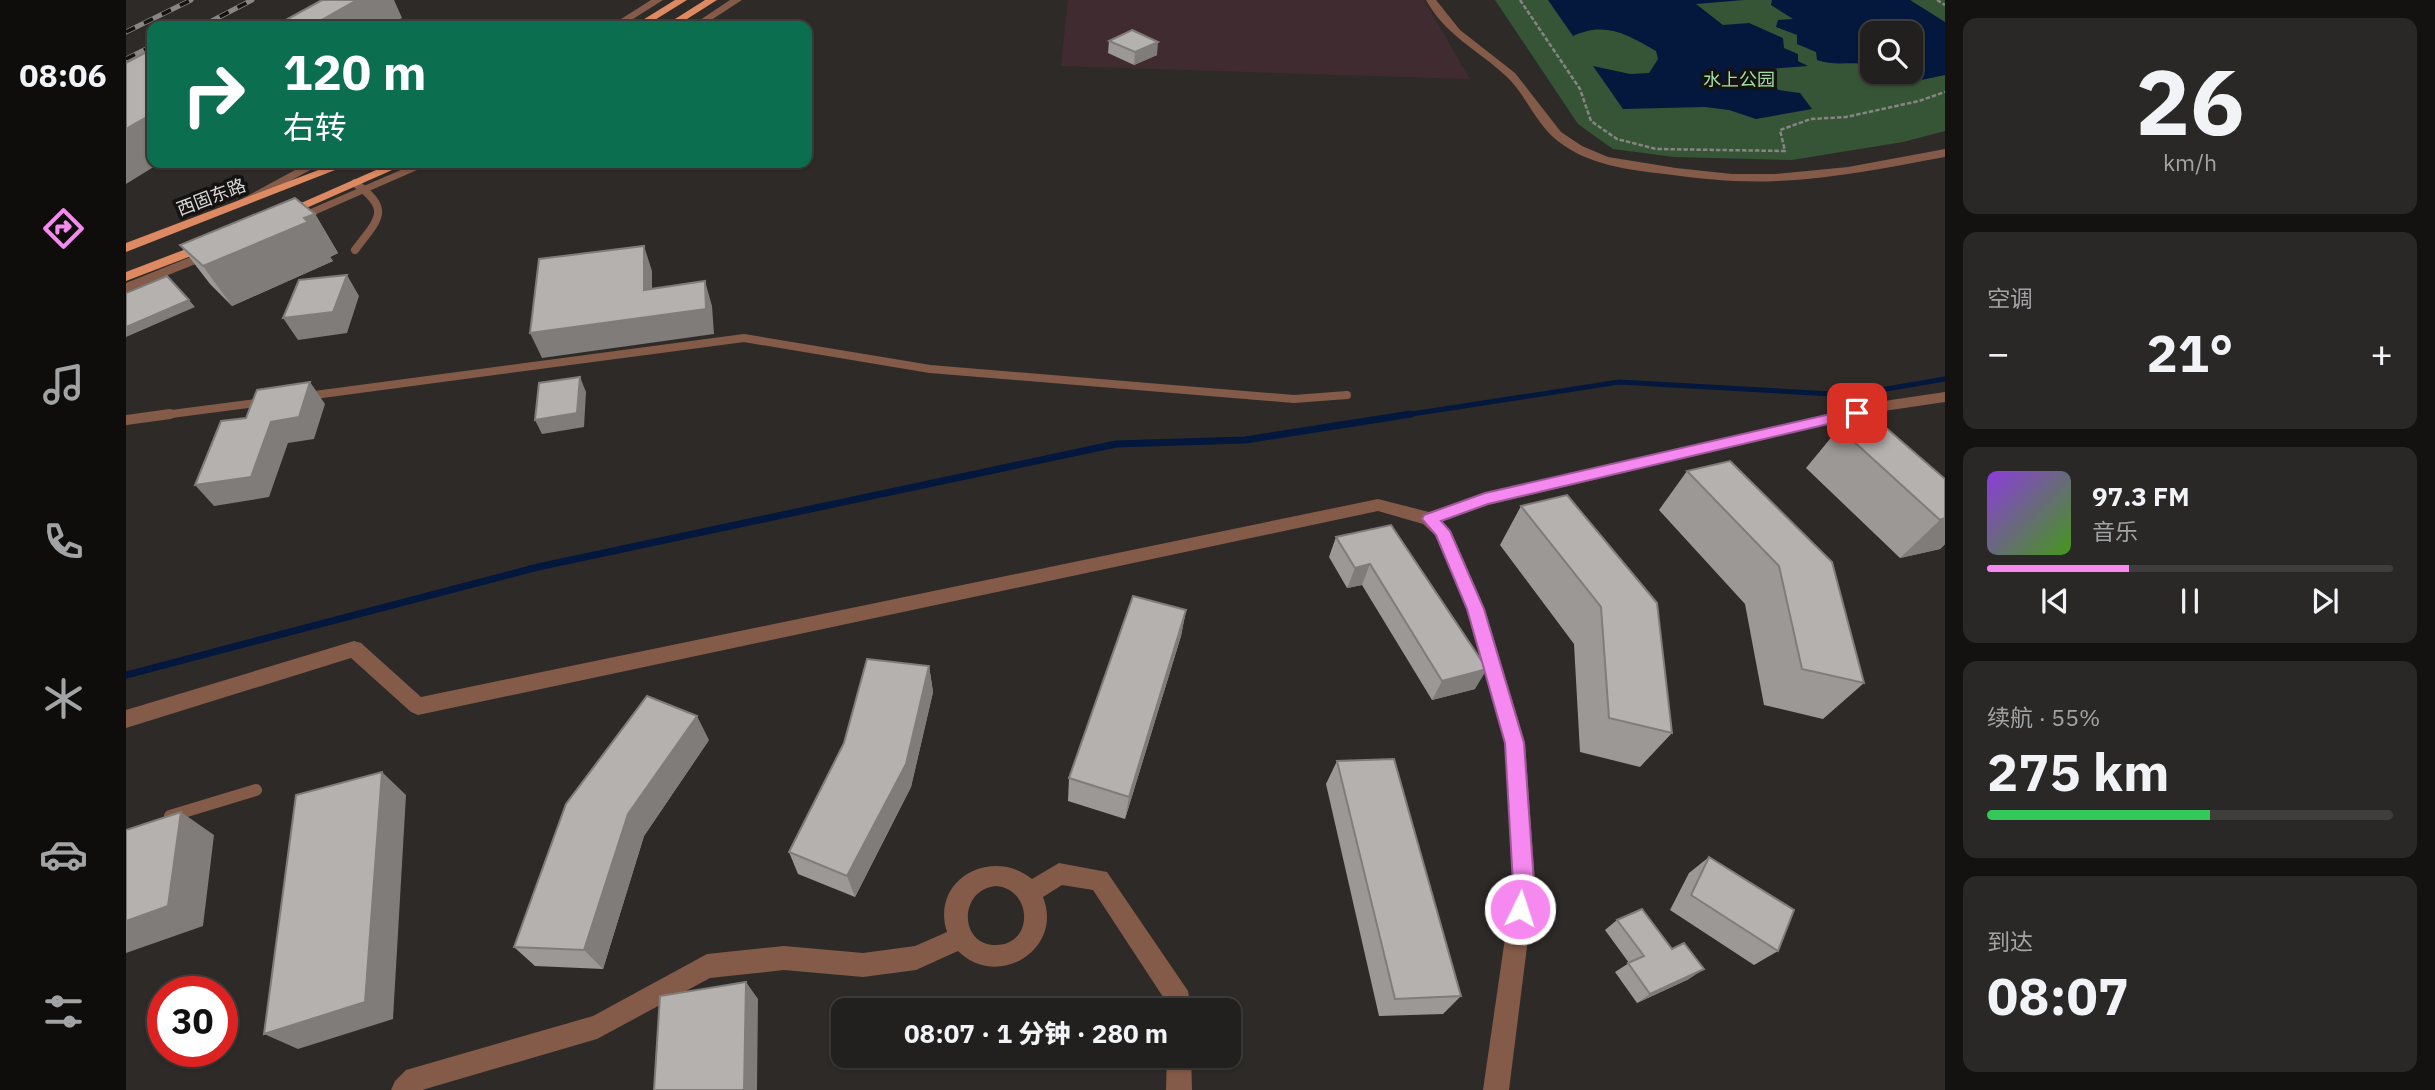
<!DOCTYPE html>
<html lang="zh">
<meta charset="utf-8">
<style>
:root{--surface:#22201e;--page:#2a2827;--text:#f1f3f6;--muted:#a2a3a4;--line:#3f3e3c;--accent:#f589ef}
body{margin:0;font-family:"IBM Plex Sans","Noto Sans SC",sans-serif;background:var(--page);color:var(--text);height:100vh;display:flex;flex-direction:column;font-size:26px;white-space:nowrap}
*{box-sizing:border-box;margin:0}
p{font-size:23px;color:var(--muted)}
.icon{flex:none;width:38px;height:38px;fill:none;stroke:currentColor;stroke-width:2;stroke-linecap:round;stroke-linejoin:round}
.map{position:relative;flex:1;overflow:hidden}
.drawer{display:flex;flex-direction:column;gap:18px;padding:18px;background:#131210;width:490px}
.drawer>*{flex:none}
.hud{position:absolute;left:21px;top:21px;width:665px;height:147px;border-radius:14px;box-shadow:0 2px 5px #0004,0 0 0 2px var(--line);background:#0b6e4f;color:#fff;overflow:hidden}
.buttons{position:absolute;left:1734px;top:21px;display:grid;gap:14px}
.buttons a{display:grid;place-items:center;width:63px;height:63px;border-radius:14px;background:var(--surface);box-shadow:0 2px 5px #0004,0 0 0 2px var(--line);font-size:35px}
.speed{position:absolute;left:21px;top:976px;display:flex;gap:14px;font-size:35px;font-weight:700;text-align:center}
.speed>*{display:grid;place-content:center;width:91px;height:91px;border-radius:50%;background:var(--surface);box-shadow:0 2px 5px #0004,0 0 0 2px var(--line);line-height:1}
.speed .limit{border:10px solid #d22;background:#fff;color:#111}
.pin{position:absolute;display:grid;place-items:center;width:60px;height:60px;color:#fff;margin:-30px;border-radius:14px;box-shadow:0 4px 10px #0006}
.me{position:absolute;width:77px;margin:-38px;rotate:4deg;stroke-linejoin:round;filter:drop-shadow(0 0 5px #0008)}
.turn{display:flex;align-items:center;gap:24px;height:147px;padding:0 21px;font-size:32px}
.turn .icon{width:91px;height:91px;stroke-width:2.5}
.turn b{display:block;font-size:49px;line-height:60px}
.big{font-size:52px;font-weight:800;line-height:1.1}
.drawer .card{flex:1;display:flex;flex-direction:column;justify-content:center;gap:10px;min-width:0;padding:0 24px;border-radius:14px;background:var(--page)}
.drawer .dial{align-items:center;gap:0}
.dial b{font-size:91px;line-height:1}
.song{display:flex;align-items:center;gap:21px}
.cover{width:84px;height:84px;border-radius:10px;background:linear-gradient(135deg,hsl(270 70% 55%),hsl(100 70% 35%))}
.played{height:7px;border-radius:4px;background:linear-gradient(90deg,var(--accent) 35%,var(--line) 35%)}
.keys{display:flex;justify-content:space-around;direction:ltr}
.heat{display:flex;justify-content:space-between;align-items:center;font-size:38px;direction:ltr}
.charge{height:10px;border-radius:5px;background:linear-gradient(90deg,#34c759 55%,var(--line) 0)}
.trip{position:absolute;left:705px;top:998px;width:410px;height:70px;border-radius:14px;background:var(--surface);box-shadow:0 2px 5px #0004,0 0 0 2px var(--line);font-weight:800;line-height:70px;text-align:center}
main{display:flex;flex:1;min-height:0}
.dock{display:flex;flex-direction:column;width:126px;justify-content:space-around;align-items:center;background:#0e0d0c;color:var(--muted)}
.dock .icon{width:49px;height:49px}
.dock .current{color:var(--accent)}
.dock b{font-size:32px;color:var(--text)}
.map>svg:first-child{display:block}
.industrial{fill:#402c30}
.green{fill:#365536;fill-rule:evenodd}
.water{fill:#04173d}
.lines{fill:none;stroke-linecap:round;stroke-linejoin:round}
.stream-far1{stroke:#04173d;stroke-width:5}
.stream{stroke:#04173d;stroke-width:7}
.path{stroke:#888483;stroke-width:2.5;stroke-dasharray:4.5 2;stroke-linecap:butt}
.lane-far2{stroke:#845b48;stroke-width:8}
.lane-far1{stroke:#845b48;stroke-width:10}
.lane{stroke:#845b48;stroke-width:12}
.street{fill:#845b48;fill-rule:evenodd}
.primary{fill:#dd8961;fill-rule:evenodd}
.rail-casing{stroke:#8a8685;stroke-width:5}
.rail{stroke:#141312;stroke-width:3.5;stroke-dasharray:10;stroke-linecap:butt}
.wall{fill:#9c9896}
.shaded-wall{fill:#7f7c7a}
.building{fill:#b5b1ae;stroke:#7f7c7a;stroke-width:2}
.route{fill:#f589ef;stroke:#9f599b;stroke-width:2}
.labels{text-anchor:middle;dominant-baseline:central;stroke-width:7;stroke-linejoin:round;paint-order:stroke}
.far-park-label{font-size:18px;fill:#a0dfa0;stroke:#141312}
.far-street-label{font-size:18px;fill:#d9d6d5;stroke:#141312}
</style>
<main>
<nav class="dock">
<b>08:06</b>
<svg class="icon current" aria-label="directions" viewBox="0 0 24 24"><path d="M12 3l9 9-9 9-9-9zM9 14v-3h6M13 9l2 2-2 2"/></svg>
<svg class="icon" aria-label="music" viewBox="0 0 24 24"><path d="M9 18V5l10-2v13"/><circle cx="6" cy="18" r="3"/><circle cx="16" cy="16" r="3"/></svg>
<svg class="icon" aria-label="phone" viewBox="0 0 24 24"><path d="M5 4h4l2 5-3 2q2 4 5 5l2-3 5 2v4C11 20 4 13 5 4z"/></svg>
<svg class="icon" aria-label="climate" viewBox="0 0 24 24"><path d="M12 3v18M4 7l16 10M4 17L20 7"/></svg>
<svg class="icon" aria-label="car" viewBox="0 0 24 24"><path d="M5 17H2v-5l4-1 3-4h7l3 4 3 1v5h-3M9 17h6M6 11h13"/><circle cx="7" cy="17" r="2"/><circle cx="17" cy="17" r="2"/></svg>
<svg class="icon" aria-label="filters" viewBox="0 0 24 24"><path d="M4 7h16M4 17h16"/><circle cx="9" cy="7" r="2"/><circle cx="15" cy="17" r="2"/></svg>
</nav>
<div class="map">
<svg width="1819" height="1090" viewBox="0 0 1819 1090">
<rect width="100%" height="100%" fill="#2e2a28"/>
<path class="industrial" d="M942,0H1298L1344,79L935,66Z"/>
<path class="green" d="M1369,0H1819V131L1777,142L1666,160L1548,157L1487,149L1452,124ZM1746,33H1785V72H1746Z"/>
<path class="water" d="M1422,0H1618L1570,4L1597,25L1623,23L1657,38L1658,48L1672,54V61L1682,66L1643,69L1652,90L1674,93L1686,109L1630,119L1603,110L1579,107L1497,109L1467,66L1504,74L1523,73L1532,59L1530,51C1501,35 1481,21 1447,36Z
M1646,0H1784L1819,22V75L1786,82L1761,72H1785V33H1746V66C1727,60 1710,67 1691,60L1690,52L1671,44V35L1650,27L1652,20L1667,19L1645,5Z"/>
<g class="lines">
<path class="stream-far1" d="M1273,416L1493,382L1725,395L1819,379"/>
<path class="stream" d="M0,675L412,567L990,444L1119,440L1285,414"/>
<path class="path" d="M1394,0L1454,89L1465,121L1491,139L1530,149L1659,151L1654,130L1685,119L1720,117L1793,101L1819,92
M1811,0L1819,5"/>
<path class="lane-far2" d="M229,183C266,210 253,218 229,250
M181,396L618,338L804,369L1168,399L1221,395
M30,416L138,402"/>
<path class="lane-far1" d="M0,420L44,414"/>
<path class="lane" d="M44,816L130,790"/>
<path class="street" d="M525,0H537L496,26H484Z
M604,0H616L576,26H565Z
M1300,0H1310L1334,30L1389,73L1435,132L1456,146L1482,157L1550,168L1606,174H1649L1722,167L1819,149V157C1763,167 1707,179 1651,181C1613,183 1576,179 1539,174C1503,170 1463,165 1433,142C1410,125 1401,96 1380,76C1352,50 1319,35 1300,0Z
M182,163H197L120,205L116,206L110,202Z
M291,163H307L170,223H160L159,220Z
M87,248L94,252L92,255L0,292V283Z
M1819,392V402L1758,411L1362,505L1316,521L1325,531L1359,609L1399,742L1409,883L1383,1090H1357L1387,883L1379,742L1341,609L1309,535L1297,524L1252,511L292,715L285,712L225,658L0,728V710L228,641L235,643L295,697L1252,499L1303,512L1359,493L1758,401Z
M933,863L981,872L1062,991L1065,1010H1041V1003L967,890L936,885L917,897C938,950 871,990 832,951L790,970L737,977L658,970L584,978L471,1039L296,1090H265L269,1081L280,1070L467,1016L581,954L658,946L737,953L789,946L821,932C804,880 865,846 906,879ZM870,886C907,889 908,945 870,945C832,945 833,889 870,886Z
M1041,1055H1065L1066,1090H1040Z"/>
<path class="primary" d="M549,0H561L519,26H507Z
M579,0H591L550,26H538Z
M211,163H227L0,252V243Z
M266,163H282L160,217H152L150,214Z
M81,241L88,245L86,248L0,281V272Z"/>
<g class="rail-casing">
<path id="rail" d="M76,26L126,0
M0,32L65,0
M0,59L26,46"/>
</g>
<use href="#rail" class="rail"/>
</g>
<path class="wall" d="M983,41L1031,55L1008,65L982,53Z
M189,214L212,253L204,257L207,261L106,306L84,284L54,245Z
M1713,428L1819,479V544L1814,549L1774,558L1680,468Z
M1561,471L1706,562L1738,683L1697,719L1638,705L1619,604L1533,510Z
M1441,495L1546,733L1514,767L1454,752L1448,644L1374,545L1395,506Z
M1265,525L1349,689L1306,700L1236,585L1221,588L1203,557L1210,537Z
M1060,610L1055,636L999,819L942,801L943,778Z
M803,666L807,692L785,787L729,897L672,874L663,852Z
M583,740L518,836L477,969L409,966L388,947Z
M1211,761L1335,996L1317,1014L1253,1016L1200,784Z
M1583,857L1652,951L1628,965L1544,910L1563,873Z
M1491,920L1546,949L1563,979L1511,1003L1489,972L1503,963L1479,930Z"/>
<path class="shaded-wall" d="M231,0H268L276,18L262,26H185Z
M1032,42L1031,55L1008,65L1009,52Z
M26,114V163H34L0,184V129Z
M189,214L212,253L204,257L207,261L106,306L77,266Z
M518,246L526,271V315L518,290Z
M221,275L233,296L221,333L172,340L157,318Z
M579,281L586,306L588,334L416,358L404,333Z
M63,300L69,307L0,337V327Z
M454,377L460,392L458,427L416,434L409,420Z
M184,382L199,404L188,439L162,443L143,497L88,506L69,485Z
M1819,518V544L1814,549L1774,558L1814,520Z
M1244,564L1236,585L1221,588L1229,568Z
M1060,610L1055,636L999,819L1003,797Z
M803,666L807,692L785,787L729,897L721,876Z
M1361,669L1349,689L1306,700L1316,681Z
M571,716L583,740L518,836L477,969L458,950L502,814Z
M256,772L280,795L267,1019L172,1049L138,1034Z
M55,812L88,835L77,926L0,953V921Z
M1578,969L1563,979L1511,1003L1524,994Z
M620,982L632,999L631,1090H618Z"/>
<path class="building" d="M196,0H231L185,26H149Z
M1006,30L1032,42L1009,52L983,41Z
M26,49V114L0,129V63Z
M169,198L189,214L178,218L182,222L77,266L54,245Z
M518,246V290L579,281L580,309L404,333L413,259Z
M221,275L207,312L157,318L173,280Z
M41,276L63,300L0,327V293Z
M454,377L451,413L409,420L413,383Z
M184,382L173,417L145,422L125,477L69,485L95,421L120,418L131,390Z
M1751,420L1819,479V518L1814,520L1713,428Z
M1604,461L1706,562L1738,683L1676,669L1653,566L1561,471Z
M1441,495L1531,603L1546,733L1483,718L1475,607L1395,506Z
M1265,525L1361,669L1316,681L1244,564L1229,568L1210,537Z
M1007,596L1060,610L1003,797L943,778Z
M741,659L803,666L780,764L721,876L663,852L718,743Z
M521,696L571,716L502,814L458,950L388,947L440,804Z
M1268,759L1335,996L1269,999L1211,761Z
M256,772L239,1002L138,1034L170,795Z
M55,812L42,906L0,921V830Z
M1583,857L1668,910L1652,951L1565,895Z
M1516,909L1546,949L1558,943L1578,969L1524,994L1502,963L1518,956L1491,920Z
M620,982L618,1090H528L534,996Z"/>
<path class="route" d="M1731,408L1739,413L1736,416L1362,504L1315,521L1324,531L1358,609L1398,743L1408,883L1402,916L1394,919L1387,916L1384,909L1387,883L1379,743L1341,609L1310,535L1296,519L1298,515L1359,493Z"/>
<g class="labels">
<g class="far-park-label">
<text x="1613" y="79">水上公园</text>
</g>
<g class="far-street-label">
<text transform="translate(85 197) rotate(-21)">西固东路</text>
</g>
</g>
</svg>
<div class="buttons">
<a><svg class="icon" aria-label="search" viewBox="0 0 24 24"><circle cx="10" cy="10" r="6"/><path d="M15 15l6 6"/></svg></a>
</div>
<div class="speed"><div class="limit">30</div></div>
<div class="pin" style="left:1731px;top:413px;background:#d93025"><svg class="icon" aria-label="arrive" viewBox="0 0 24 24"><path d="M6 21V4h12l-3 4 3 4H6"/></svg></div>
<svg class="me" style="left:1394px;top:909px" viewBox="-20 -20 40 40"><circle r="17" fill="#f589ef" stroke="#fff" stroke-width="3"/><path d="M0-11L8 9 0 5-8 9z" fill="#fff"/></svg>
<div class="trip">08:07 · 1 分钟 · 280 m</div>
<div class="hud">
<div class="turn"><svg class="icon" aria-label="right" viewBox="0 0 24 24"><path d="M7 20v-9h11M14 6l5 5-5 5"/></svg><div><b>120 m</b>右转</div></div>
</div>
</div>
<section class="drawer">
<div class="card dial"><b>26</b><p>km/h</p></div>
<div class="card"><p>空调</p>
<div class="heat"><a>−</a><b class="big">21°</b><a>+</a></div>
</div>
<div class="card">
<div class="song"><i class="cover"></i><div><b>97.3 FM</b><p>音乐</p></div></div>
<div class="played"></div>
<div class="keys"><svg class="icon" aria-label="previous" viewBox="0 0 24 24"><path d="M18 5L8 12l10 7zM5 5v14"/></svg><svg class="icon" aria-label="pause" viewBox="0 0 24 24"><path d="M8 5v14M16 5v14"/></svg><svg class="icon" aria-label="next" viewBox="0 0 24 24"><path d="M6 5l10 7-10 7zM19 5v14"/></svg></div>
</div>
<div class="card"><p>续航 · 55%</p><b class="big">275 km</b><div class="charge"></div></div>
<div class="card"><p>到达</p><b class="big">08:07</b></div>
</section>
</main>
